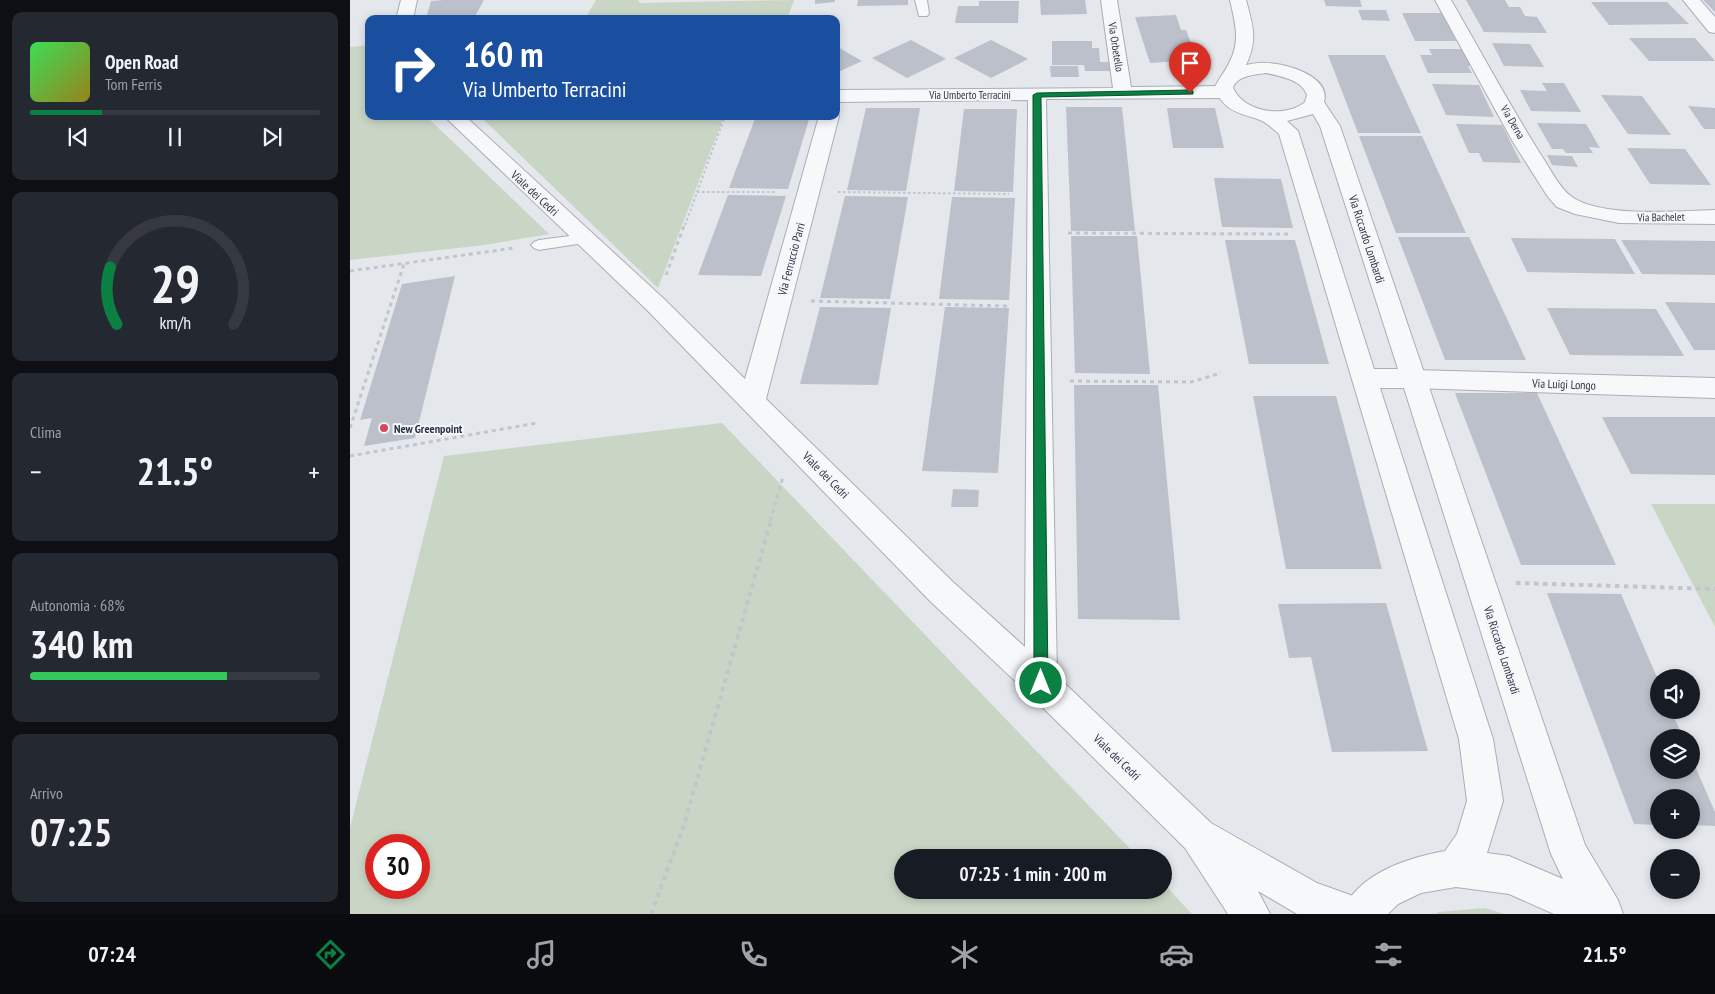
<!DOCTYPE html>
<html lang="it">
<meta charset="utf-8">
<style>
:root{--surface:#171b24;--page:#242831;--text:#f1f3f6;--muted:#9ea1a6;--line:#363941;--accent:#0b8043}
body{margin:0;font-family:"PT Sans Narrow",sans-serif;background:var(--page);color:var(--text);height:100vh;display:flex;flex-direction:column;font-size:19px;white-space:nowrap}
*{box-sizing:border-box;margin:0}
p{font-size:16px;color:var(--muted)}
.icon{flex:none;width:28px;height:28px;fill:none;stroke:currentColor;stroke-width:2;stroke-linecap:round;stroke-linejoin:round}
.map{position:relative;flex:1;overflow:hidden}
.drawer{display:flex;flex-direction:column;gap:12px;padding:12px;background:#0d0f14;width:350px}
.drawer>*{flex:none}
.hud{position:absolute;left:15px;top:15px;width:475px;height:105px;border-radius:10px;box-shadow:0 2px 8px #0003;background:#1a4fa0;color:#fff;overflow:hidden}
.controls{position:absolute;left:1300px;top:669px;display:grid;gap:10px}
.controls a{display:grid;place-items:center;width:50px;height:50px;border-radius:50%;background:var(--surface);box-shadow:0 2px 8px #0003;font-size:25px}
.speed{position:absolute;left:15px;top:834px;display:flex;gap:10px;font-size:25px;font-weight:700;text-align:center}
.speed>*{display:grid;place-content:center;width:65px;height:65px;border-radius:50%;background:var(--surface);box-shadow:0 2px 8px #0003;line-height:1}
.speed .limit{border:8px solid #d22;background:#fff;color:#111}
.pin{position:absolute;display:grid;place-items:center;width:42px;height:42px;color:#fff;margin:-51px -21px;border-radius:50% 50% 50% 0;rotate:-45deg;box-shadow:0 0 5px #0007}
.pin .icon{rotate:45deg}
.me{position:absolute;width:55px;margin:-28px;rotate:0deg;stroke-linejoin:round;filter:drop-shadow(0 0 4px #0008)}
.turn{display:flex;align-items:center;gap:18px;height:105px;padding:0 15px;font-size:22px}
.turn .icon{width:65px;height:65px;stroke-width:2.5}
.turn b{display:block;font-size:35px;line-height:42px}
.big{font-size:38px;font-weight:700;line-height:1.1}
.drawer .card{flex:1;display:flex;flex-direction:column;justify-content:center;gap:8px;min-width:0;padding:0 18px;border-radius:10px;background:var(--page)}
.drawer .dial{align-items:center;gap:0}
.dial svg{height:130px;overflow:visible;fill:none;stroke:var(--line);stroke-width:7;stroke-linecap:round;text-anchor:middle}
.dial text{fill:var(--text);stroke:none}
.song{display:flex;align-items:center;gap:15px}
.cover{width:60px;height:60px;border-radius:8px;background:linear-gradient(135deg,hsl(130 70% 55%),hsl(50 70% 35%))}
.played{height:5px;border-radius:2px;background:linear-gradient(90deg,var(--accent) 25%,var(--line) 25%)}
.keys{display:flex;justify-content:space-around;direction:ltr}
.heat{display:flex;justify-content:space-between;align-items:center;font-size:28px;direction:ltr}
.charge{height:8px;border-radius:4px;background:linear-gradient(90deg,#34c759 68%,var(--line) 0)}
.trip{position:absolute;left:544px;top:849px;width:278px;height:50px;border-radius:25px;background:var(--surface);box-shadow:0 2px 8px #0003;font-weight:700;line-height:50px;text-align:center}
.tab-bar{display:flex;height:80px;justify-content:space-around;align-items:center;background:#090b0e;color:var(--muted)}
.tab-bar .icon{width:35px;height:35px}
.tab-bar .current{color:var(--accent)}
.tab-bar b{font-size:22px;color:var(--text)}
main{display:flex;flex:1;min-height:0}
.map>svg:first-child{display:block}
.green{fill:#c9d6c5;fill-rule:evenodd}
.building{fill:#bbc0ca}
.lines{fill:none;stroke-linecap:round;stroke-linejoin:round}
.service-casing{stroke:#a9aeb7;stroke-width:2}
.minor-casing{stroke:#a9aeb7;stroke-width:2}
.tertiary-casing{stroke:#a9aeb7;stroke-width:2}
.path-far2{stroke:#c2c5cb;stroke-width:2;stroke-dasharray:2.5 2.5;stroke-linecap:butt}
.path-far1{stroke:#c2c5cb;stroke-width:3;stroke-dasharray:4 4;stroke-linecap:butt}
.path{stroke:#c2c5cb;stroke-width:4;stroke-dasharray:4.5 4.5;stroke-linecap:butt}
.service{fill:#f7f8fa;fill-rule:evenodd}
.minor{fill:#f7f8fa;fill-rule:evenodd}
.tertiary{fill:#f7f8fa;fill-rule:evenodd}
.route{fill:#0b8043;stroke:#07532c}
.poi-dot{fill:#d1495b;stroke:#f4f6f9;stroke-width:2}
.labels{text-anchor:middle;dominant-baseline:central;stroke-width:4;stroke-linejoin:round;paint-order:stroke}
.far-street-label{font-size:11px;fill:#2b3445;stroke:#f4f6f9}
.street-label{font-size:12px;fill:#2b3445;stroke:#f4f6f9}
.poi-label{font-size:12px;font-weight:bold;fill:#2b3445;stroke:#f4f6f9;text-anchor:start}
</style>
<main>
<section class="drawer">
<div class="card">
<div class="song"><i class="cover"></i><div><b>Open Road</b><p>Tom Ferris</p></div></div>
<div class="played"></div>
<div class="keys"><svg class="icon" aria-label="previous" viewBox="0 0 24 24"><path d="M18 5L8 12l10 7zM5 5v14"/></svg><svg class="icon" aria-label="pause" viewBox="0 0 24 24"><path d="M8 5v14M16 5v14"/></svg><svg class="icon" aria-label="next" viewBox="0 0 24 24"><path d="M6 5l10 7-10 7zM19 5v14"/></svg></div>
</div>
<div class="card dial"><svg viewBox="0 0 100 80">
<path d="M14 69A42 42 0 1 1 86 69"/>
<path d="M14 69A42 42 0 0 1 10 34" stroke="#0b8043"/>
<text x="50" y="56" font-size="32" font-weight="700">29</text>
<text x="50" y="72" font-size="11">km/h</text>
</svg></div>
<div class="card"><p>Clima</p>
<div class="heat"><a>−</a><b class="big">21.5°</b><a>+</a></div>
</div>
<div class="card"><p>Autonomia · 68%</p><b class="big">340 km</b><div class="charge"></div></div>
<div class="card"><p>Arrivo</p><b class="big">07:25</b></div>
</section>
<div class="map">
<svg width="1365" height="914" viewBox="0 0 1365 914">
<rect width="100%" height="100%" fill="#e4e7ec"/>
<path class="green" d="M246,0H288L290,3L444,0L437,19H235Z
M19,45V116H76L199,234L135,245L0,260V47Z
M140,116H374L308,288L133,119Z
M372,423L788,857L552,858V890H812L813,883L842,914H0V828L94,456ZM26,845H69V888H26Z
M1301,504H1365V627Z
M1135,908L1154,914H1085L1089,912Z"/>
<path class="building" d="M94,0H134L124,18L76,19L81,1Z
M465,0H485V2L465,4Z
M508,0H558V5L507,6Z
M690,0H735L737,14L691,15Z
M974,0H1010L1012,7L976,6Z
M1116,0H1155L1159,7H1170L1175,16L1187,17L1197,33L1134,32Z
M1353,0H1365V12Z
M629,1H669L668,23H605L608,6H629Z
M1241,2H1317L1339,24L1259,25Z
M1008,10H1036L1040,21L1012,20Z
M1052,13H1092L1106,41H1065Z
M826,15L831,30H836L848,60L800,63L785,17Z
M1279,38H1345L1365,61H1299Z
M561,40L596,59L557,78L522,58Z
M641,40L678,59L641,78L604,58Z
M702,41H742V48H749L750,62H763L764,71H735L734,65H702Z
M1142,43L1180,44L1194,67L1154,66Z
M486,46L512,61L486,73Z
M1079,49H1114L1124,66H1118L1122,73H1078L1070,55H1082Z
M978,55H1035L1071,133H1008Z
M700,66H728L729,77H701Z
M1192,83H1214L1231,112L1181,111L1170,90L1197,91Z
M1082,84L1129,85L1144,117L1096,115Z
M1251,95L1292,96L1321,135L1278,134Z
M1338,106L1365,108V129H1354Z
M716,107H772L785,231H721Z
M516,108H570L556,191L497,190Z
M817,108H865L874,148H823Z
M614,109H667L663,192L604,191Z
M406,116H460L438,189L379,188Z
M1187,123L1236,124L1250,148L1239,147L1243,153H1216L1213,149H1202Z
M1106,124L1152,125L1171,163L1133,162L1129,153H1119Z
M1009,136H1072L1116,233H1046Z
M1277,148L1335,149L1361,185L1300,184Z
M1197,155L1222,156L1228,167L1202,165Z
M864,178L931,179L943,228L872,227Z
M378,195L436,196L411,276L348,275Z
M495,196L558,197L540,299L470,298Z
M602,197L665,198L659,300L589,299Z
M721,236H787L800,374L725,373Z
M1048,237H1119L1176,360H1095Z
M1161,238L1265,239L1285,274L1177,272Z
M875,240H945L979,364H899Z
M1271,240L1365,241V275L1292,274Z
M105,276L65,438L14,446L22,418L10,420L52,284Z
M1315,302L1365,303V350H1344Z
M470,307L541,308L528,385L450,384Z
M595,307L659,308L648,473L572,471Z
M1197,308L1306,309L1334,356L1220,355Z
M724,385H808L830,620L728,619Z
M1105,393H1187L1266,565H1171Z
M903,396H986L1032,569H936Z
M1252,417H1365V475L1281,474Z
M603,489L629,490L628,507H601Z
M1197,593L1271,594L1309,682V710H1321L1333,738H1309V770H1341V757L1365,812V826L1341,825V798H1309V825L1284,824Z
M1036,603L1078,751L982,752L961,657L939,658L928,604Z"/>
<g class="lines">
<g class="service-casing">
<path id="service" d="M565,0H577L579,14L577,16H569Z
M235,234L240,236L243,239L240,242L189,250L184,248L181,245L184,242L189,240Z"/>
</g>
<g class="minor-casing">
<path id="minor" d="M51,0H67L63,19H46Z
M751,0H767L781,87L874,86L881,88L883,92L881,96L874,98L696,99L707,676L861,823L967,883L1014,900L1019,914H947L908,891L920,914H878L835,848L679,694L581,602L297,310L94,116H115L313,298L395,379L469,116H486V113L489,116L416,399L603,582L675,647L678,100L486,102V90L763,88Z
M1085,0H1101C1131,52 1159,104 1191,155C1200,168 1209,188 1222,197C1253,218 1328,211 1365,210V224L1269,223L1225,214L1207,207L1198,197L1163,142Z
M1333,0H1350L1365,17V33L1359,32Z
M1063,370L1365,378V398L1063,388L1054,386L1050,379L1054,372Z"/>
</g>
<g class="tertiary-casing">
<path id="tertiary" d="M880,0H896C903,26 908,40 896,65C902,64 909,62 916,63C936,63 981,76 974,102L990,126L1235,845L1268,900L1273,914H1204L1159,894L1106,887L1071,893L1048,904L1038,914H991C1007,874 1056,858 1095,851L1107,834L1117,801L1109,739L929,134C923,129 916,122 910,120C888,112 873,112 865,87C869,78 875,72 879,63C891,41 885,23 880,0ZM916,73C930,76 952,80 957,95L955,102C935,119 892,112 883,87C889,75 904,75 916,73ZM963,114L970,126L1048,369H1024L948,131L937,121ZM1030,388H1054L1201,854L1213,879L1159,856L1137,853L1153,801L1143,739Z"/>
</g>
<path class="path-far2" d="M347,192H427
M488,192L659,194
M335,225L375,116"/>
<path class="path-far1" d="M718,233L939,234
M0,271L164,248
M316,275L335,223
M461,301L657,306
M720,381L841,382L871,373
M0,428L54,264
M0,456L187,423
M420,521L433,477"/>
<path class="path" d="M1166,583L1365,589
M301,914L334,825L421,520"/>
<use href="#service" class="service"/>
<use href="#minor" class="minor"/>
<use href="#tertiary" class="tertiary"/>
</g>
<path class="route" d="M840,90L843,91V94L691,97L698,683L696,688L691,690L686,688L684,683L683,95L687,93Z"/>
<circle class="poi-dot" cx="34" cy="428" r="5"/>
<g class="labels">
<g class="far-street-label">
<text transform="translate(766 47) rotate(81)">Via Orbetello</text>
<text x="620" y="95">Via Umberto Terracini</text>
<text transform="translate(1163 122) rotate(60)">Via Derna</text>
<text transform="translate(1311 217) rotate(-1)">Via Bachelet</text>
</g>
<g class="street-label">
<text transform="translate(185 193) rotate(43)">Viale dei Cedri</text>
<text transform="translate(1017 239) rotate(72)">Via Riccardo Lombardi</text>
<text transform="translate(441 259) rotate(-75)">Via Ferruccio Parri</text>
<text transform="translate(1214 384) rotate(2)">Via Luigi Longo</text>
<text transform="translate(476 475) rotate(45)">Viale dei Cedri</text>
<text transform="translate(1152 650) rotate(72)">Via Riccardo Lombardi</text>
<text transform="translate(767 757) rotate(44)">Viale dei Cedri</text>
</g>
<g class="poi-label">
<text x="44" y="428">New Greenpoint</text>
</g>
</g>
</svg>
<div class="controls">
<a><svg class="icon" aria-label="sound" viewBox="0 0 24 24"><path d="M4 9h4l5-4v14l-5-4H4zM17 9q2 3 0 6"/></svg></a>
<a><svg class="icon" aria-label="layers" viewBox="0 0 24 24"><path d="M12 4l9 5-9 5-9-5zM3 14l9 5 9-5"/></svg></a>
<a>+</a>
<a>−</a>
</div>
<div class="speed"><div class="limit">30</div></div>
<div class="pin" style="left:840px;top:93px;background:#d93025"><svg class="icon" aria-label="arrive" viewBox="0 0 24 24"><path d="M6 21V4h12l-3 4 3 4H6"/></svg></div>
<svg class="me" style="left:691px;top:683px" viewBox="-20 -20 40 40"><circle r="17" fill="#0b8043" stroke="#fff" stroke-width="3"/><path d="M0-11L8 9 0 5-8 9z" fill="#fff"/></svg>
<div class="trip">07:25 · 1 min · 200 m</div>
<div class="hud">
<div class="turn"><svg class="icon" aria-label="right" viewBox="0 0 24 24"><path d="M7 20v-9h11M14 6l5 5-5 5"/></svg><div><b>160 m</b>Via Umberto Terracini</div></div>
</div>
</div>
</main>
<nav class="tab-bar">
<b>07:24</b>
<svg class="icon current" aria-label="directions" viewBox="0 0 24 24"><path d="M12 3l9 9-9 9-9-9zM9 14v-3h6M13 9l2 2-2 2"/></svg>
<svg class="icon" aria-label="music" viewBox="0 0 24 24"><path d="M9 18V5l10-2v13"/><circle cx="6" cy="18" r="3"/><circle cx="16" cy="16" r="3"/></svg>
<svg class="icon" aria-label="phone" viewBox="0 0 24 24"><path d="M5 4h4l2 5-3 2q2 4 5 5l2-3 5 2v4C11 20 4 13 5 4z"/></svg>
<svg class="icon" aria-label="climate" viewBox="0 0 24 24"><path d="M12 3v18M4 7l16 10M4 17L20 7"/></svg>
<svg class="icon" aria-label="car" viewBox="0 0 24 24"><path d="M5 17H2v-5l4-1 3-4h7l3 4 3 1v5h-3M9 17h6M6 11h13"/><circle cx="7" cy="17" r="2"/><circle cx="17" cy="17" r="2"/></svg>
<svg class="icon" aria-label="filters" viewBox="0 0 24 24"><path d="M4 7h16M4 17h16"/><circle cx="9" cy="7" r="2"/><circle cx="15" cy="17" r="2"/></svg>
<b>21.5°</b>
</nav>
